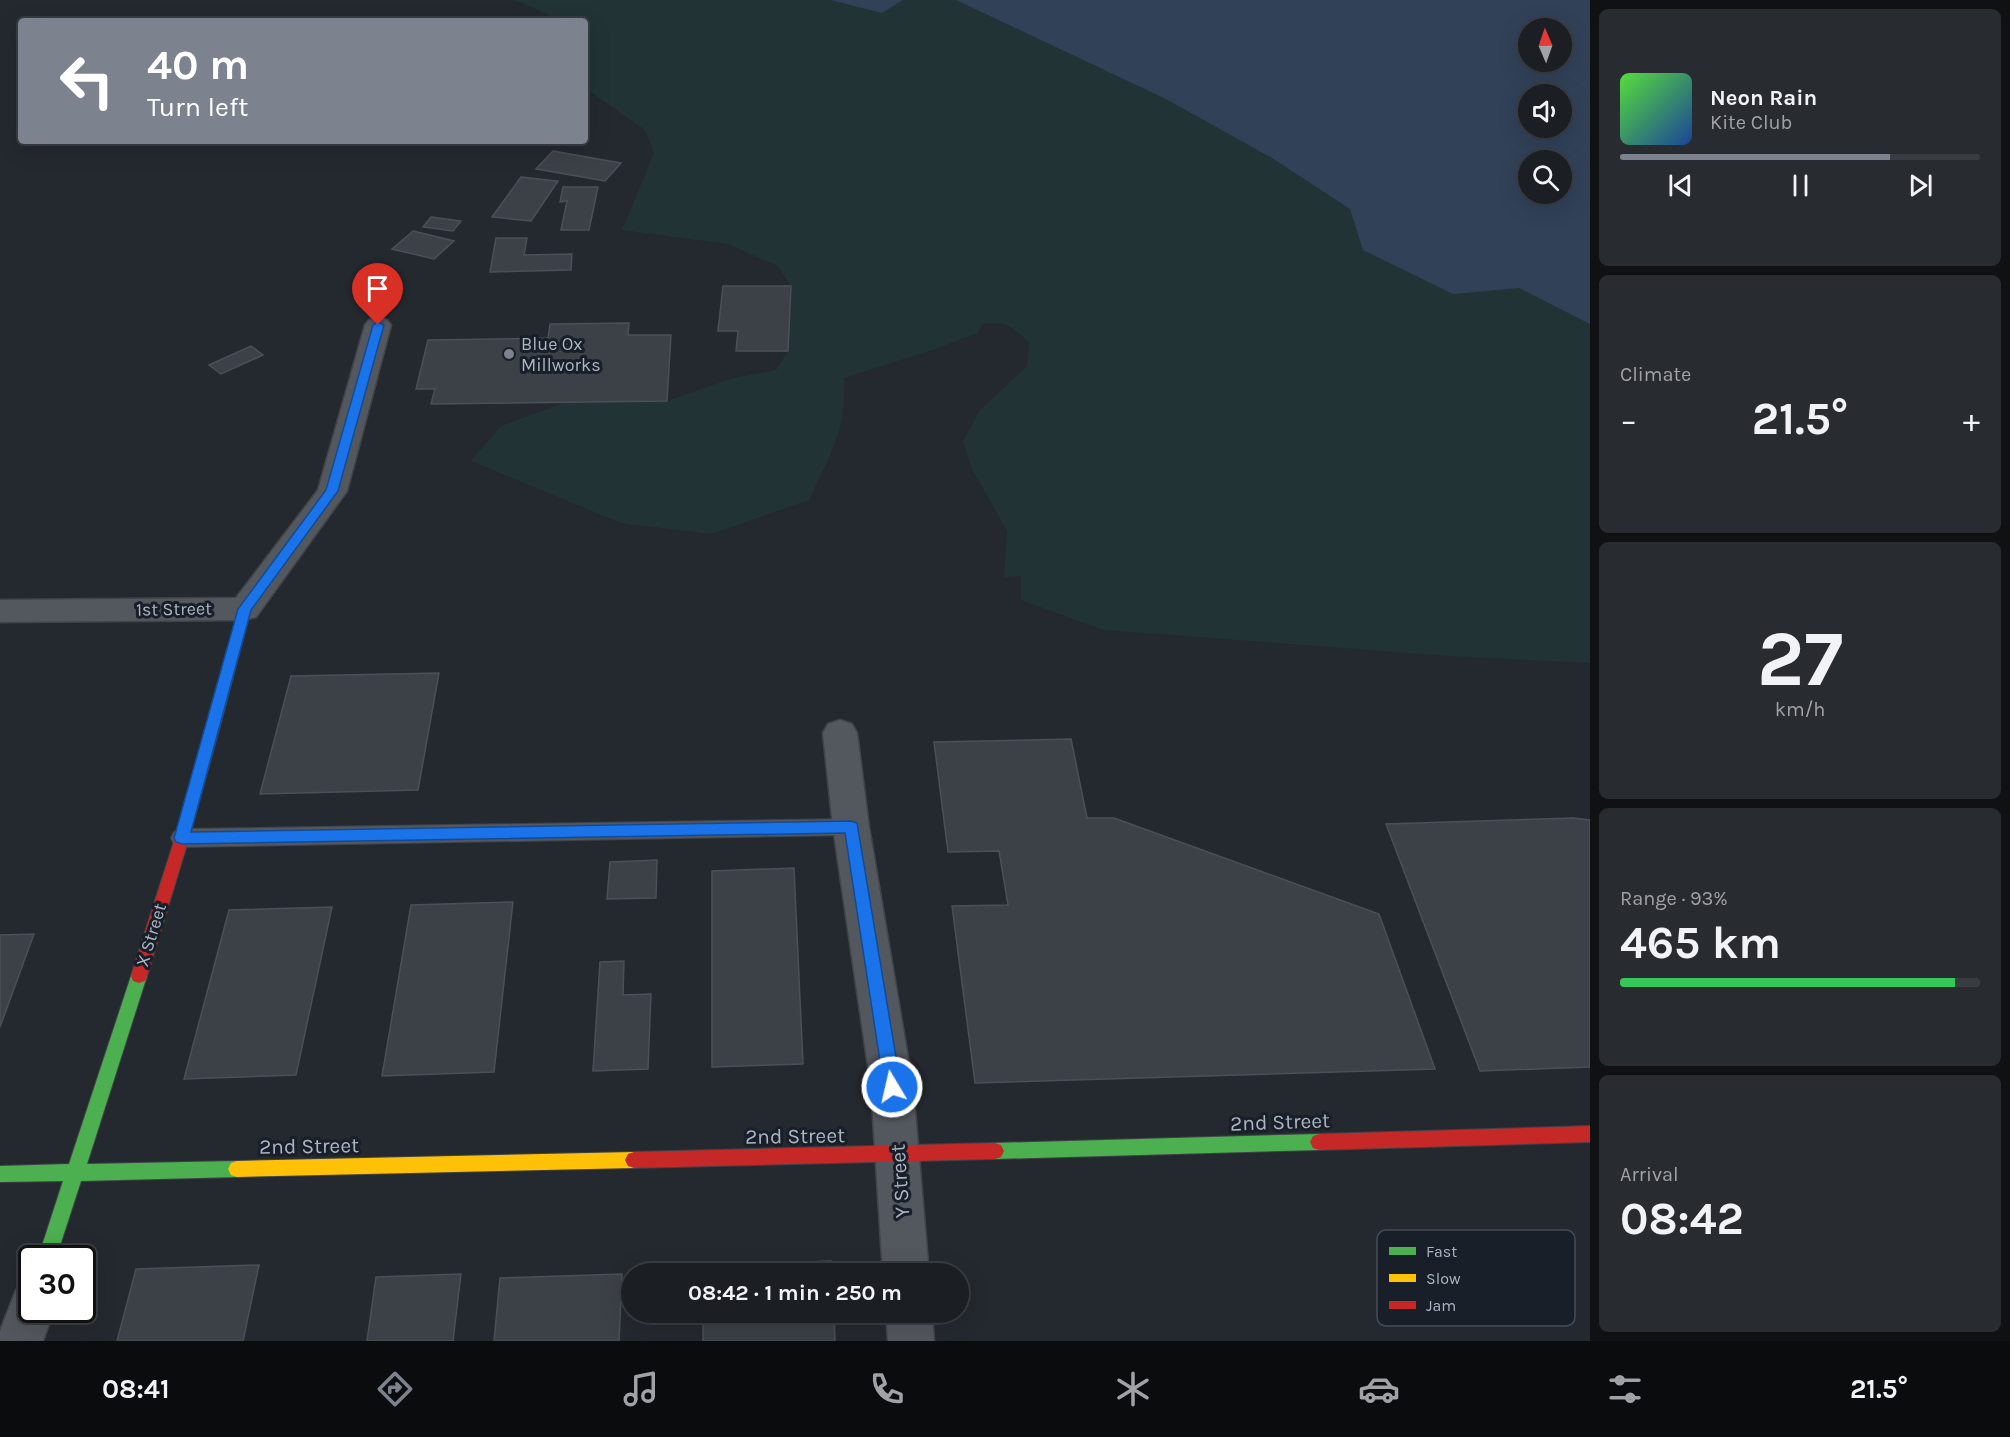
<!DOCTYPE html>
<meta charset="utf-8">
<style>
:root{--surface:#1b1f23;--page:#282c30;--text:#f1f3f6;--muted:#a0a2a6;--line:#393d41;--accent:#7c838f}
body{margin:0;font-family:Karla,sans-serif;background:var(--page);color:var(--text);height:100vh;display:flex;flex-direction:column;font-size:22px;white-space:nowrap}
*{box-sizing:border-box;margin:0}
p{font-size:20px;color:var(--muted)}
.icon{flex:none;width:33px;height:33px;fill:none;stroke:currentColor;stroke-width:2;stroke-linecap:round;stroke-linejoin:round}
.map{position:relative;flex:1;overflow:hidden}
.sheet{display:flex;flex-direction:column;gap:9px;padding:9px;background:#0f1113;width:420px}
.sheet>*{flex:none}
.hud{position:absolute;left:18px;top:18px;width:570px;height:126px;border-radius:6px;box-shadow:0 6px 24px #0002,0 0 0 2px var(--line);background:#7c838f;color:#fff;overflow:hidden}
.needle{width:39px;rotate:358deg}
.buttons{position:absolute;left:1518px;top:18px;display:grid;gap:12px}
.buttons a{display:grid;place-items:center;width:54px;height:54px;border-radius:50%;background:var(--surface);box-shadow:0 6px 24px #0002,0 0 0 2px var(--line);font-size:30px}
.speed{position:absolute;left:18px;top:1245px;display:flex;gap:12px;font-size:30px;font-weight:700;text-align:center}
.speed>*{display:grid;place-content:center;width:78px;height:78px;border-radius:50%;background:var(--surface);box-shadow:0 6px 24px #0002,0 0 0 2px var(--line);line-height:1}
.speed .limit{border:3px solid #111;border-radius:9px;background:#fff;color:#111}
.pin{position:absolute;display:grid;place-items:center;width:51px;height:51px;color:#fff;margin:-62px -26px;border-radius:50% 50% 50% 0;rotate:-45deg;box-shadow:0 0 6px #0007}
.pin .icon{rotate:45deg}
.me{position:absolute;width:66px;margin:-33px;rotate:351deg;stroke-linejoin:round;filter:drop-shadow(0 0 4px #0008)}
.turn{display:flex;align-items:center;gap:21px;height:126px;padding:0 30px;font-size:27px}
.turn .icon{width:78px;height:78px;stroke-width:2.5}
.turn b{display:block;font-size:42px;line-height:51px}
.big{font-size:45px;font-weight:700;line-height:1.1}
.sheet .tile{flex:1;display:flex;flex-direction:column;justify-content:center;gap:9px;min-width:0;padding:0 21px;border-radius:9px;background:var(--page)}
.sheet .dial{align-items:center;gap:0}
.dial b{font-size:78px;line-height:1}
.song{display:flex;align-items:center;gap:18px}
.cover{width:72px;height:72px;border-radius:9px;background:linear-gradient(135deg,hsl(110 70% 55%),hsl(220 70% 35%))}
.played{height:6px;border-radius:3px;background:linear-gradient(90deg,var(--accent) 75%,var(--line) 75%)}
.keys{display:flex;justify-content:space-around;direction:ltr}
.heat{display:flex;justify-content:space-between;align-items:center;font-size:33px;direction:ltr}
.charge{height:9px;border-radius:4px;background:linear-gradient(90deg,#34c759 93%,var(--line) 0)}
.trip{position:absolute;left:621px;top:1263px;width:348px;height:60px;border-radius:30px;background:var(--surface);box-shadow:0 6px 24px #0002,0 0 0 2px var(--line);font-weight:700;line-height:60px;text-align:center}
.menu{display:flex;height:96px;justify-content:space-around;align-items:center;background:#0b0c0e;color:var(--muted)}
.menu .icon{width:42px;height:42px}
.menu .current{color:var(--accent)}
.menu b{font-size:27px;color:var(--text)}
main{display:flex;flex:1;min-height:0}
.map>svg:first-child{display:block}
.green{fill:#223335}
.water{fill:#314158;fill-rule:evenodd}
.building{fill:#3c4147;stroke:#4b5058;stroke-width:1.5}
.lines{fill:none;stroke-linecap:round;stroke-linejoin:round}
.lane-casing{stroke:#404348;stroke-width:2}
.street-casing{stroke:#404348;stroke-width:3}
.fast-casing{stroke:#404348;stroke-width:2}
.slow-casing{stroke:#404348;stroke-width:2}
.jam-casing{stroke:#404348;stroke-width:2}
.lane{fill:#53575e;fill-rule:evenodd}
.street{fill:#53575e;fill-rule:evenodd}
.fast{fill:#4caf50;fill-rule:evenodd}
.slow{fill:#ffc107;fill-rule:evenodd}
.jam{fill:#c62828;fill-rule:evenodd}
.route{fill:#1a73e8;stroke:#114b97;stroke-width:1.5}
.poi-dot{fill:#7c838f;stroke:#181f29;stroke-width:2}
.labels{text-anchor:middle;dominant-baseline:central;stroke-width:6;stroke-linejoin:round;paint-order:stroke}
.poi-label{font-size:18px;fill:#acb4c2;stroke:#181f29;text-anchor:start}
.street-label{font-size:18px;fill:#acb4c2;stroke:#181f29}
.near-street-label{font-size:21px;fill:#acb4c2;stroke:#181f29}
.key{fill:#181f29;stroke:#444c57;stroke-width:1.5}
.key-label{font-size:16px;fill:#acb4c2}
</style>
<main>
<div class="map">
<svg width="1590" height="1341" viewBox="0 0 1590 1341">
<rect width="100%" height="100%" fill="#24292f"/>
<path class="green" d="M515,0H1125L1590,285V663L1450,656L1104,630L1021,600V576L1004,577L1007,531L972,469L963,441L980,410L1027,366L1029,342C1012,327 1006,320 983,324L977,333L935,349L844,378C847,430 830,455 809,500L711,534L621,523L471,461L501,426L566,402L667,401L730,379L776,370L788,351L791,287L778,266L728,244L622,230L654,153L645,130L585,88V21H563Z"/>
<path class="water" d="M831,0H903L882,13Z
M956,0H1590V324L1519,288L1453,294L1363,250L1350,209L1272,158L1166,99ZM1528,28H1562V62H1528ZM1528,94H1562V128H1528ZM1528,160H1562V194H1528Z"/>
<path class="building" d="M553,151L621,163L605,181L536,169Z
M521,177L558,181L531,221L492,217Z
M563,187H598L589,230H561L567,201L560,202Z
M431,217L461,221L453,231L423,227Z
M413,231L454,241L434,259L392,249Z
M496,238H527L524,255L572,254L571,270L490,272Z
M723,286H791L788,351H736L738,331H718Z
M629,323L628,335H671L667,401L431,404L435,389H416L428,340L548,338L550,324Z
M251,346L263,355L221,374L209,365Z
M439,673L418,790L260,794L291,676Z
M1071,739L1087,818H1114L1379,914L1435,1069L975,1083L952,906L1008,905L999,851L948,852L934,742Z
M1573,818L1590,820V1067L1480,1071L1386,824Z
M657,860L656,898L607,899L610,862Z
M794,868L803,1064L712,1067V871Z
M513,902L494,1072L382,1076L411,905Z
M332,907L296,1075L184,1079L229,910Z
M34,934L0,1027V935Z
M624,961L623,995L651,994L648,1069L593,1071L600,962Z
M831,1261L832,1274H703V1266Z
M259,1265L243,1341H117L136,1269Z
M461,1274L453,1341H367L376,1277Z
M622,1274L619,1341H494L500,1278Z
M703,1312H834L835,1341H703Z"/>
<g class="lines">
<g class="lane-casing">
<path id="lane" d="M851,819L859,821L862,827L859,833L851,835L182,847L174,844L171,838L174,832L182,829Z"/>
</g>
<g class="street-casing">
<path id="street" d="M378,317L387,320L391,325L347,491L256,617L245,620L0,622V600L236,598L318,490L365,325L369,320Z
M840,720L852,724L857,733L869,827L913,1087L929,1274H883L871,1087L833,827L823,733L828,724Z
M32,1283V1310H54L43,1341H0V1331L16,1290Z
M886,1312H932L934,1341H888Z"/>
</g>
<g class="fast-casing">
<path id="fast" d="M139,969L145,971L147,976L87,1164L237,1161L243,1163L246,1169L243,1175L237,1177L81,1181L56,1258H38L63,1181L0,1182V1166L69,1164L131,976L133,971Z
M1319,1134L1325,1136L1328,1142L1325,1148L1319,1150L995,1159L989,1157L986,1151L989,1145L995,1143Z"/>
</g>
<g class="slow-casing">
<path id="slow" d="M245,605L251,609L220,726L218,730H208L206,726L239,609Z
M634,1152L640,1154L643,1160L640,1166L634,1168L237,1177L231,1175L228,1169L231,1163L237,1161Z"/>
</g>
<g class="jam-casing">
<path id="jam" d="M213,721L218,722L220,726L189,838L147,976L145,981L139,983L133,981L131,976L175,838L206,726L208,722Z
M1590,1126V1142L1319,1150L1313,1148L1310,1142L1313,1136L1319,1134Z
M995,1143L1001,1145L1004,1151L1001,1157L995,1159L634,1168L628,1166L625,1160L628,1154L634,1152Z"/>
</g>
<use href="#lane" class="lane"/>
<use href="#street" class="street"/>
<use href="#fast" class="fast"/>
<use href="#slow" class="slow"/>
<use href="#jam" class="jam"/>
</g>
<path class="route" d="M378,322L384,325L338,491L251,610L191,832L851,821L857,823L901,1087L898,1092L892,1094L886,1092L884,1087L845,833L182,844L176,842L174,838L238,609L326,490L373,325Z"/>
<circle class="poi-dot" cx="509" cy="354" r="6"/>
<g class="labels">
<g class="poi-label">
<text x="521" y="344">Blue Ox<tspan x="521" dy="21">Millworks</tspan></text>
</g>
<g class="street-label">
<text transform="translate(174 609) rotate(-1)">1st Street</text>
<text transform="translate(151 935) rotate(-73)">X Street</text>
</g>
<g class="near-street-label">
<text transform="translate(1280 1122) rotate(-2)">2nd Street</text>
<text transform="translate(795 1136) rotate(-1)">2nd Street</text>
<text transform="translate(309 1146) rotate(-1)">2nd Street</text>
<text transform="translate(900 1181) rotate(-94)">Y Street</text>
</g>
</g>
<rect x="1377" y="1230" width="198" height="96" rx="9" class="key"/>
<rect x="1389" y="1247" width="27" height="8" fill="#4caf50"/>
<rect x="1389" y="1274" width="27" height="8" fill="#ffc107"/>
<rect x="1389" y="1301" width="27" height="8" fill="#c62828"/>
<g class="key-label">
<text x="1426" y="1257">Fast</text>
<text x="1426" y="1284">Slow</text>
<text x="1426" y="1311">Jam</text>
</g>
</svg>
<div class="buttons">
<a><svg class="needle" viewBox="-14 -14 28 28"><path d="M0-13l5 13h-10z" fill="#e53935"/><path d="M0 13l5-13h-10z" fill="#a0a2a6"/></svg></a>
<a><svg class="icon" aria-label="sound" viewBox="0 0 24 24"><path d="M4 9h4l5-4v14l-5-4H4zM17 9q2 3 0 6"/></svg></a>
<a><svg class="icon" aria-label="search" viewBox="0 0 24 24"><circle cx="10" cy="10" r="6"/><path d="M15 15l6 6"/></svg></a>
</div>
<div class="speed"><div class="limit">30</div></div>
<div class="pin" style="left:378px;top:325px;background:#d93025"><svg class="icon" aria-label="arrive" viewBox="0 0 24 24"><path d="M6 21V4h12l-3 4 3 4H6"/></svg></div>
<svg class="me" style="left:892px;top:1087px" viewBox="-20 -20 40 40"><circle r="17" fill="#1a73e8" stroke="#fff" stroke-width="3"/><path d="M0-11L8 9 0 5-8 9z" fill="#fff"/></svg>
<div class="trip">08:42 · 1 min · 250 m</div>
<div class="hud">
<div class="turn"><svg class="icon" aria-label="left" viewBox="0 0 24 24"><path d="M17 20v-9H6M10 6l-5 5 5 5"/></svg><div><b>40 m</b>Turn left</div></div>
</div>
</div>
<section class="sheet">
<div class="tile">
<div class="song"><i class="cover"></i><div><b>Neon Rain</b><p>Kite Club</p></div></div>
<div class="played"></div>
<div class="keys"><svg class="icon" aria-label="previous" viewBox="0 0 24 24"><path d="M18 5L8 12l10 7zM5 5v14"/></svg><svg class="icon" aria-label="pause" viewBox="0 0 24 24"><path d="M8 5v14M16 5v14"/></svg><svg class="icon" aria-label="next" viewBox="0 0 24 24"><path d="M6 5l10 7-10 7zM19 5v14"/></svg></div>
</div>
<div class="tile"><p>Climate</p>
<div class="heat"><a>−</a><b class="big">21.5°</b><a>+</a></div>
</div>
<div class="tile dial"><b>27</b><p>km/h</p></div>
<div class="tile"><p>Range · 93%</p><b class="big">465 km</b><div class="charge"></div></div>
<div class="tile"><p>Arrival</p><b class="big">08:42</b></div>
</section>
</main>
<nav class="menu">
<b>08:41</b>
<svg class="icon current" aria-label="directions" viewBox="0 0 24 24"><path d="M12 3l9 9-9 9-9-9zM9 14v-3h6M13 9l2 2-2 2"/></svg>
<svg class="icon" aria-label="music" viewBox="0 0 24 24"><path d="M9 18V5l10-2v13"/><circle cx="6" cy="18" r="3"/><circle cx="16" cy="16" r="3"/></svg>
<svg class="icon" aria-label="phone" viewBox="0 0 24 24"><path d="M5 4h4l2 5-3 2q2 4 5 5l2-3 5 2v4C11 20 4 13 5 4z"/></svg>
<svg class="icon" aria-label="climate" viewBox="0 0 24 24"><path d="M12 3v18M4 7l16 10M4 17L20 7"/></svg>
<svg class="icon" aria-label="car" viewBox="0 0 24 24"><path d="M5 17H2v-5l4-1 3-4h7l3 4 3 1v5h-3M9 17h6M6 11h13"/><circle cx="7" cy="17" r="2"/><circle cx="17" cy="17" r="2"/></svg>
<svg class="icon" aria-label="filters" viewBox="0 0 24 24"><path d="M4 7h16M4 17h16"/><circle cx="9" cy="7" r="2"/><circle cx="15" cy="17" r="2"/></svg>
<b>21.5°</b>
</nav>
